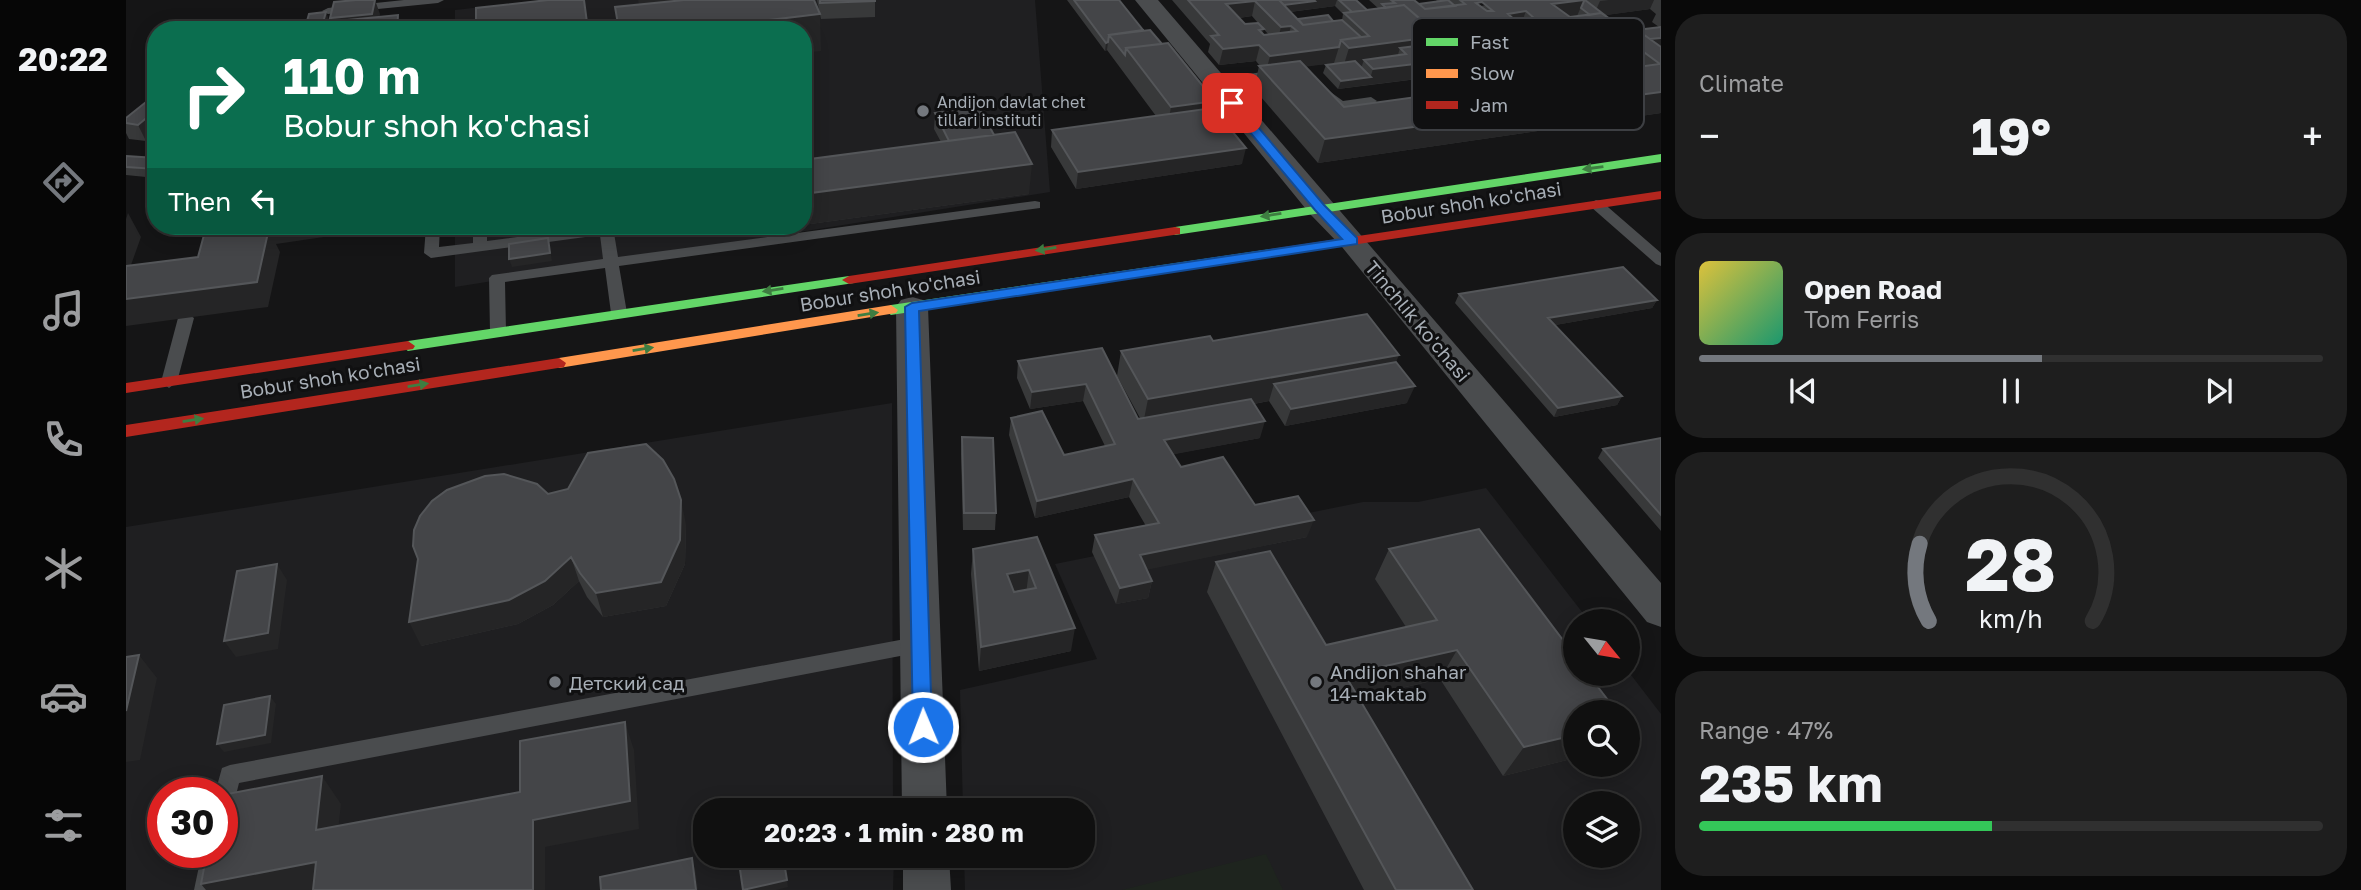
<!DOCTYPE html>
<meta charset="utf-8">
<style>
:root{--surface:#101010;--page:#1e1e1e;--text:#f1f3f6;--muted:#9c9d9f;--line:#303030;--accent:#74787e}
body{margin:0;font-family:"Golos Text",sans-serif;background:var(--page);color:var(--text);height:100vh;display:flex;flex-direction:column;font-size:26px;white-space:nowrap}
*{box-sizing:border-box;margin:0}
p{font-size:23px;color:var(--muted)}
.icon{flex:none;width:38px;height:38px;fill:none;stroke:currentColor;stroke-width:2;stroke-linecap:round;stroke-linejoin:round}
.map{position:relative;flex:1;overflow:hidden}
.panel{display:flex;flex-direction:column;gap:14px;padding:14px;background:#090909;width:700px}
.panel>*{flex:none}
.guide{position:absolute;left:21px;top:21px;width:665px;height:214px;border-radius:28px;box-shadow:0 4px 18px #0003,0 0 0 2px var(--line);background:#0b6e4f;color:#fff;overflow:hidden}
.needle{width:46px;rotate:120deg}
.fabs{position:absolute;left:1437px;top:609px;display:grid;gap:14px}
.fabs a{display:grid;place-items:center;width:77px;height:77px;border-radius:50%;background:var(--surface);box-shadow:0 4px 18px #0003,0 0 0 2px var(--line);font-size:35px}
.speed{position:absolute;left:21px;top:777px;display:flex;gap:14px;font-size:35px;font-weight:700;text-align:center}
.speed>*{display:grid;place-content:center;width:91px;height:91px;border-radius:50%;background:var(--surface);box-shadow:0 4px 18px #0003,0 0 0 2px var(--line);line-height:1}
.speed .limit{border:10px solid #d22;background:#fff;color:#111}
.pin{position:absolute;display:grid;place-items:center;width:60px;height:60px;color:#fff;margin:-30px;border-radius:14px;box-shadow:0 4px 10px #0006}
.me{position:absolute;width:77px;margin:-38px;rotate:359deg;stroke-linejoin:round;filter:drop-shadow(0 0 5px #0008)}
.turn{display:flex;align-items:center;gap:24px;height:147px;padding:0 21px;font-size:32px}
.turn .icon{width:91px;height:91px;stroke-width:2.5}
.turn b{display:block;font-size:49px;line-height:60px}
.then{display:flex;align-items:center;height:66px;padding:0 21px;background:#0003;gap:14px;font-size:26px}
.big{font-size:52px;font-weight:700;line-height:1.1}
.panel .widget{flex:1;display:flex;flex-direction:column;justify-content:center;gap:10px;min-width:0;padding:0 24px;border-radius:28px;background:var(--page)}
.panel .dial{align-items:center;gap:0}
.dial svg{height:182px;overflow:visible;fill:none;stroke:var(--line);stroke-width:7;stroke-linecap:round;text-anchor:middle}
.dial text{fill:var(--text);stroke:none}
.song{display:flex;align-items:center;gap:21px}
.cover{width:84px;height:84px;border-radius:10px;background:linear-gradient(135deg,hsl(50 70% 55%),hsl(160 70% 35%))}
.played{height:7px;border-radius:4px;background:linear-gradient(90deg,var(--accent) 55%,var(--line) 55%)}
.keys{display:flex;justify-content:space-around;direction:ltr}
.heat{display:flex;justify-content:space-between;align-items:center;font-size:38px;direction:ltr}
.charge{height:10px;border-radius:5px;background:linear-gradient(90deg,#34c759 47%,var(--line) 0)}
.trip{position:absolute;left:567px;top:798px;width:402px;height:70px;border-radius:28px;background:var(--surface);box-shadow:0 4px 18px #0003,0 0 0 2px var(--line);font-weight:700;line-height:70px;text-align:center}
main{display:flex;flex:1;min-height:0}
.dock{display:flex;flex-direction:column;width:126px;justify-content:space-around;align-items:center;background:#060606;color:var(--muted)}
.dock .icon{width:49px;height:49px}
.dock .on{color:var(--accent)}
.dock b{font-size:32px;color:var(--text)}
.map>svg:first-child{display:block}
.built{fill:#1f1f21;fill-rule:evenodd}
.green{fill:#1e241e}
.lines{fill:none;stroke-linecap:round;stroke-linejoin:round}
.lane{fill:#4a4c4e;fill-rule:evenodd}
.street{fill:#4a4c4e;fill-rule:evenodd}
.fast{fill:#63d668;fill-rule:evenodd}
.slow{fill:#ff974d;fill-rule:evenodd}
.jam{fill:#b3261e;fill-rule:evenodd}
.wall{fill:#38393a;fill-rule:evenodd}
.shaded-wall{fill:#252526}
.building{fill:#444548;stroke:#545659;stroke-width:2;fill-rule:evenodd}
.oneway{fill:#3e7d41}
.route{fill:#1a73e8;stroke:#114b97;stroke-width:2}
.poi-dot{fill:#74787e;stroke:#101011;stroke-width:2.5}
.labels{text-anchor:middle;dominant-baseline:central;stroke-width:6;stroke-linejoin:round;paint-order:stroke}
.far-poi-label{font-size:16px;fill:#a7aeb6;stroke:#101011;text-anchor:start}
.street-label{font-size:19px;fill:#a7aeb6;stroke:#101011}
.poi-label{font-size:19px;fill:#a7aeb6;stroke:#101011;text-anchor:start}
.key{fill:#101011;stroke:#3d3f43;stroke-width:2}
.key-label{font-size:19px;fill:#a7aeb6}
</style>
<main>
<nav class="dock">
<b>20:22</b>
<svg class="icon on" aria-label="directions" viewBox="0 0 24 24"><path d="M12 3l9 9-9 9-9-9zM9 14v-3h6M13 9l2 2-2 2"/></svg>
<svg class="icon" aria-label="music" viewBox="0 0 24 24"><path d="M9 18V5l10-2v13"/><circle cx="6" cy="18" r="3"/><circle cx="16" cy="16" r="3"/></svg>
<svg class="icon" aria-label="phone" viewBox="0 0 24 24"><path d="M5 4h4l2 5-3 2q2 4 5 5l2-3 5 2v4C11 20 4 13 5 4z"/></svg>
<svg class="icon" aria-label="climate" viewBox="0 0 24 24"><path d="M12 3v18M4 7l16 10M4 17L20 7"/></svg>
<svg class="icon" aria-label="car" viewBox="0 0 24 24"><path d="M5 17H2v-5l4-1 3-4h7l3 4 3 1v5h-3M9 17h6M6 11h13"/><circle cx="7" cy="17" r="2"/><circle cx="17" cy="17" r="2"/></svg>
<svg class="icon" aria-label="filters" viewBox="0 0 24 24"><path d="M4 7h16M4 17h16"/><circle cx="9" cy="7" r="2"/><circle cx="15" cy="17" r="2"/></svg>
</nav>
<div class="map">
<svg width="1535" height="890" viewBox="0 0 1535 890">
<rect width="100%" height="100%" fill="#151516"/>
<path class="built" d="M417,0H909L924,192L329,287V226H677V30H329V10Z
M766,403L767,810H579V856H768L767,890H0V527ZM37,793H96V852H37Z
M1360,488L1463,621H1449V674H1502V671L1535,714V890H839L838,856H957V810H837L834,690L971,659L929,564L1237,502H1292ZM1449,712H1502V765H1449ZM1449,803H1502V856H1449Z"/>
<path class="green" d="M1140,854L1157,890H996Z"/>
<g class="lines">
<path class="lane" d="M278,0H318L312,3L202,14L196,11L202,8Z
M1155,70L1161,74L1159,77L1089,86L1083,82L1089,78Z
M1199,88L1217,101L1245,97L1251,101L1245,105L1214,109L1195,95V89Z
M1470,200L1475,201L1535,253V266L1530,264L1465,207L1463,204Z
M909,201L914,202V208L493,266L501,313L493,318L485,313L479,268L379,282L380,332L372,337L364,332L363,278L366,275L477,259L474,235L305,258L298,253L300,226H314L313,247L347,243V226H361V241L474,226H512L510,229L488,233L492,257Z
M60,313L68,318L51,382L43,388L35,382L52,318Z
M795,636L802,638L805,644L802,650L795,652L113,783L104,819L96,822V793H89L96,768L104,765Z
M96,844L100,852L92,890H68L76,852H96Z"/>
<path class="street" d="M1009,0H1032L1535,583V627L1521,622L1216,247L1184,214Z
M786,297L797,300L802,307L821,810H776L770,307L775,300Z
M777,856H823L825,890H777Z"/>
<path class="fast" d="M1535,154V162L1049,235L1042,231L1049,227Z
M1145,249L1152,253L1150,256L765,315L758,310L765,305Z
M723,276L728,277L730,280L728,283L282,351L275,346L282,341Z"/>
<path class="slow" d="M765,305L772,310L770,313L433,368L426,363L433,358Z"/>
<path class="jam" d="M1535,191V199L1145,257L1138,253L1145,249Z
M1049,227L1054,228V234L723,284L716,280L723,276Z
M282,341L289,346L287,349L0,393V383Z
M433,358L440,363L438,367L0,437V425Z"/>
</g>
<path class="wall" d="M691,0H749V17L695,19Z
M941,0H993L1017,30L1087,108L1116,164L950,189L925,147L926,130L1030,116L981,50L979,51Z
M1046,0H1230L1241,10L1253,9L1243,0H1288L1293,4L1312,2L1310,0H1535V113L1192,163L1128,89L1133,66H1134L1130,61L1093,65L1082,52L1084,44ZM1356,2L1360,5L1355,6L1350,3ZM1209,6L1217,14L1216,20L1207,21L1172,19L1164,12ZM1524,9L1530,14L1526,22L1533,27L1511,30L1493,26L1479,15ZM1126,16L1132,23L1119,24L1113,18ZM1133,24L1143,35L1137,34ZM1480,37L1474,49L1499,69L1402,82L1400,89L1346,96L1302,94V96L1218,107L1180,66L1208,63L1210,64L1200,65L1197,73L1212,89L1339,73L1354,87L1383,83L1386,75L1370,61L1371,51Z
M203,20L200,30H180L179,28Z
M30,94L20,141L3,139L0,133V118Z
M809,113L868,135L903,194L677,225V160L815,142L808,129Z
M0,156L30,158V178L0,175Z
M1333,294L1531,300L1526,308L1429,325L1496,396L1491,405L1428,417L1329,303Z
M1087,341L1270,362L1281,403L1159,426L1143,401L1128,404L1134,438L1047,454L1055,467L1129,505L1181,537L1021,569L1026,581L1022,598L990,604L966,552L969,535L1020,526L1003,497L909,518L883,435L885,418L938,455L979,446L957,401L904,409L891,378L892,361L976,348L1012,419L1014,418L991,376L995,351Z
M836,437L870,513L869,530H837L835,454Z
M1535,438V531L1472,458L1477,449Z
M422,494L560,524L559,564L540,606L477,617L461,597L453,581L427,605L392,624L295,646Z
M911,537L945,651L853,671L845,574L847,549Z
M1263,549L1449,712V758L1377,776L1314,679L1233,698L1347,890H1238L1081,592L1090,562L1200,645L1280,627L1249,579Z"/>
<path class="shaded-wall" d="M249,0L254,14L251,30H208L204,18Z
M512,0H564L573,30H517Z
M600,0L694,14L695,51L677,53V30H619Z
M1189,0H1211L1209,6L1148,14L1149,6L1189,1Z
M1384,0H1458L1451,16L1420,20L1400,11L1394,27L1382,14Z
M1483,0H1528L1524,9L1467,17L1474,1Z
M1129,1L1126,16L1097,20L1100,4Z
M200,12L203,20L200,30H198L196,26Z
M272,15L277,30H271Z
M1487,21L1480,37L1358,53L1364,37Z
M1362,23L1358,35L1360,34L1354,50L1345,51L1350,36V25Z
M1165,26L1161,42L1151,43L1155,27Z
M1308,26L1305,38L1314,36L1306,59L1280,54L1274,48L1269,64L1238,60L1235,68L1216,71L1223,48L1294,28Z
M1138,29L1130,61L1093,65L1097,49L1133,30Z
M1343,29L1338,45L1317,54L1322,38L1330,31Z
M1535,38V53L1513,41Z
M982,42L981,50L979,51L980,43Z
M1213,47L1208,63L1140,72L1144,56Z
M1373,54L1367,70L1342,65L1339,73L1242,85L1247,69Z
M1386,75L1383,83L1354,87L1357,79Z
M1245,77L1242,85L1212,89L1215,81Z
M1535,92V113L1192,163L1199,139L1339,120L1428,113L1431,106Z
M1089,101L1084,124L1041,130L1045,107Z
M30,110V133L20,141L12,125Z
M1120,148L1116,164L950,189L952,172Z
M906,164L903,194L677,225V194Z
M2,213L15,237L0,279V219Z
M126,226H266V227L150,244L154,252L142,307L0,326V299L136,246Z
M380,226H408L381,230Z
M614,226H672L615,234Z
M422,238L426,261L386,267L383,259Z
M1531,300L1526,308L1418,327L1422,318Z
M1273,355L1263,379L1148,384L1143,401L1017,424L1022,399Z
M960,384L957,401L904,409L906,392Z
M1289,386L1281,403L1159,426L1165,409Z
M1496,396L1491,405L1428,417L1432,408Z
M1139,421L1134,438L1034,457L1038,440Z
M1007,479L1003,497L909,518L911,501Z
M555,500L560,524L559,564L540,606L477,617L470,593Z
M1188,520L1181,537L1010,572L1014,555Z
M445,557L453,581L427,605L392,624L295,646L283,622Z
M151,564L161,580L152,649L110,657L98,641Z
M903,570L900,594L879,598L881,574Z
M1026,581L1022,598L990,604L994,588Z
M949,628L945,651L853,671L855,647Z
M1331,650L1314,679L1205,704L1219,675Z
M13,655L31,678L14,760L0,762V711Z
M144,696L150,704L145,743L98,752L91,744Z
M499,722L508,750L513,829L419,847V890H407V820Z
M1449,735V758L1377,776L1398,747Z
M196,776L215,804L209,857L190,830Z
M566,858L570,873L572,890H568Z
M190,862L202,890H80L75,884Z
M661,880L662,887L650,890H617Z"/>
<path class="building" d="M230,0H249L246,14L204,18L208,2Z
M422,0H458L462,30H350V8Z
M558,0H688L694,14L618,23L621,30H573L572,28L556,30H493L489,7Z
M694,0H749V1L694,3Z
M948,0H993L1017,30L983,35L982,42L980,43Z
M1062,0H1153L1177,25L1216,20L1235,37L1215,40L1213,47L1144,56L1133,45L1097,49L1085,36L1093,35ZM1129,1L1155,27L1165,26L1171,31L1138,35L1133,30L1138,29L1132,23L1119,24L1100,4Z
M1153,0H1188L1189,1L1158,5Z
M1213,0H1230L1241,10L1226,12Z
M1265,0H1288L1299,9L1339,4L1334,0H1458L1426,4L1444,17L1475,13L1487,21L1364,37L1360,34L1350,36L1343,29L1330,31L1337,37L1322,38L1308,26L1303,27L1278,5L1260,8L1256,4L1269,3ZM1356,2L1367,11H1361L1350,3ZM1400,11L1408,18L1390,21L1382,14ZM1362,23L1368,29L1356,30L1350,25Z
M1322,0L1329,6L1299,9L1293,4Z
M1459,0L1493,26L1484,27L1487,21L1475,13L1464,15L1455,8L1458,1Z
M1278,5L1314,36L1223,48L1215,40L1243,36L1218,13Z
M200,12L196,26L179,28L183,14Z
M272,15L271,30H220L222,20Z
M1202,15L1207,21L1177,25L1172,19Z
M1503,24L1535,47V92L1431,106L1402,82L1534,64L1484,27Z
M1535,27V38L1524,39L1511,30Z
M1024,30L1036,44L1000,48L999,55L983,35Z
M1354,38L1373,54L1247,69L1238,60L1280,54L1274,48Z
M1042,43L1089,101L1045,107L1000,48Z
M1174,61L1218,107L1312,94L1339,120L1199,139L1133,66Z
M1229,61L1245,77L1215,81L1200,65Z
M30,94V110L12,125L0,123V118Z
M853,107L868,135L823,141L809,113Z
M1087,108L1120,148L952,172L926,130Z
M889,132L906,164L677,194V160Z
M0,156L30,158V169L0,167Z
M143,228L131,282L0,299V266L72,257L78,235Z
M422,238L424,253L383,259V244Z
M1497,267L1531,300L1422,318L1496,396L1432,408L1333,294Z
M1241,314L1273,355L1022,399L995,351L1084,336L1087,341Z
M976,348L1012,419L1125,399L1139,421L1038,440L1055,467L1097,457L1129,505L1172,496L1188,520L1014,555L1026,581L994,588L969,535L1033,523L1007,479L911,501L885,418L916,411L938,455L989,444L960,384L906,392L892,361Z
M1270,362L1289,386L1165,409L1148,384Z
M836,437L867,438L870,513H838Z
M1535,438V515L1477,449Z
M520,444L537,460L548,479L555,500L554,540L535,582L470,593L454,573L445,557L419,581L383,600L283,622L292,559L287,546L288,530L294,516L306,501L321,490L359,476L378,474L411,484L422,494L442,489L462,453Z
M1353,529L1449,656V674H1462L1491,712H1449V735L1398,747L1331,650L1219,675L1347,890H1270L1090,562L1144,551L1200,645L1311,620L1263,549Z
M911,537L949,628L855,647L847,549ZM903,570L910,588L888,592L881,574Z
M151,564L142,633L98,641L111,571Z
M13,655L0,711V657Z
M144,696L139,735L91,744L98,705Z
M499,722L504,801L407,820V890H187L190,862L75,884L81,852H96V795L196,776L190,830L394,792V741Z
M612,856H657L661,880L617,890Z
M566,858L570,890H475L474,877Z"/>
<defs><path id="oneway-solid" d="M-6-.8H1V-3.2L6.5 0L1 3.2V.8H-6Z" transform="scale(1.75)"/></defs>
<g class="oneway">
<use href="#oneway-solid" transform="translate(1467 168) rotate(172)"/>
<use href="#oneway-solid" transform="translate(1145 215) rotate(171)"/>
<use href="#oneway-solid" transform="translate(920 249) rotate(171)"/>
<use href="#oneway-solid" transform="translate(647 290) rotate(171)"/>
<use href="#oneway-solid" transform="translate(742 314) rotate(-9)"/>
<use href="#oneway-solid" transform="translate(517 349) rotate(-9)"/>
<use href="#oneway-solid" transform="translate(292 385) rotate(-9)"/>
<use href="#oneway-solid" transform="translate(67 420) rotate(-9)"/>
</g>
<path class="route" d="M1106,100L1110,101L1198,205L1231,238V244L793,311L806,727L803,733L797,736L790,733L787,727L779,307L786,303L1216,239L1189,210L1102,106L1101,103Z"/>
<g class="poi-dot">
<circle cx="797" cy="111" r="7"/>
<circle cx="429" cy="682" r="7"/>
<circle cx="1190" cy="682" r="7"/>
</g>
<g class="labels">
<g class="far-poi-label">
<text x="811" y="102">Andijon davlat chet<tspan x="811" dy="18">tillari instituti</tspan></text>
</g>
<g class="street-label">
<text transform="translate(1345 202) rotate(-9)">Bobur shoh ko'chasi</text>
<text transform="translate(764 290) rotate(-9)">Bobur shoh ko'chasi</text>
<text transform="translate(1292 321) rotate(50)">Tinchlik ko'chasi</text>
<text transform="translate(204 377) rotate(-9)">Bobur shoh ko'chasi</text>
</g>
<g class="poi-label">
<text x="1204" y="671">Andijon shahar<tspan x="1204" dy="22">14-maktab</tspan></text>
<text x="443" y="682">Детский сад</text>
</g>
</g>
<rect x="1286" y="18" width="232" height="112" rx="10" class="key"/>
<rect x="1300" y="38" width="32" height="8" fill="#63d668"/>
<rect x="1300" y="69" width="32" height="9" fill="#ff974d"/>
<rect x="1300" y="101" width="32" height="8" fill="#b3261e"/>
<g class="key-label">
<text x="1344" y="49">Fast</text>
<text x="1344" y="80">Slow</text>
<text x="1344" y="112">Jam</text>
</g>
</svg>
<div class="fabs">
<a><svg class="needle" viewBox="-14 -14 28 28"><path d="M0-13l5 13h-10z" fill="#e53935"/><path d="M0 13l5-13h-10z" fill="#9c9d9f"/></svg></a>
<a><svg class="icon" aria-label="search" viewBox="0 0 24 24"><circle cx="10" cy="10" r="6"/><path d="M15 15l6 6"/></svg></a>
<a><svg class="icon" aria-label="layers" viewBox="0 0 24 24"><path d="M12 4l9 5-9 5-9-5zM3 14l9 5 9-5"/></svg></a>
</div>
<div class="speed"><div class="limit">30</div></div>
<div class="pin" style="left:1106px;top:103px;background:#d93025"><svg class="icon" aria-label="arrive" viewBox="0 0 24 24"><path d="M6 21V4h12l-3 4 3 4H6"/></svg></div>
<svg class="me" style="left:797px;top:727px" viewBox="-20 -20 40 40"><circle r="17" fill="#1a73e8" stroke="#fff" stroke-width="3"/><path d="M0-11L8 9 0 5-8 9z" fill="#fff"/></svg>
<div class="trip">20:23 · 1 min · 280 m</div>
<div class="guide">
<div class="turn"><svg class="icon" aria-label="right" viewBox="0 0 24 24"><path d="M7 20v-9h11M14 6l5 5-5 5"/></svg><div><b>110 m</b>Bobur shoh ko'chasi</div></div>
<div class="then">Then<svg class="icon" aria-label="left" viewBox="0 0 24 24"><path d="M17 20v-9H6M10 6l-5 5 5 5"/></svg></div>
</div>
</div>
<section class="panel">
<div class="widget"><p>Climate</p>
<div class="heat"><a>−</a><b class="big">19°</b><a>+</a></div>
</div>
<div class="widget">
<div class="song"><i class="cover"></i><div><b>Open Road</b><p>Tom Ferris</p></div></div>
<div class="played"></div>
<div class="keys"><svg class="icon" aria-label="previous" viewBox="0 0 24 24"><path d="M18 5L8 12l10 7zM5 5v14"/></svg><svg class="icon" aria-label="pause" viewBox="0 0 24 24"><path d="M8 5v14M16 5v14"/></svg><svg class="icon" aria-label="next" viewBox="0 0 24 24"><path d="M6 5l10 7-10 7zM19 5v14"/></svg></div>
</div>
<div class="widget dial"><svg viewBox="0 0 100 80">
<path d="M14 69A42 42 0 1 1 86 69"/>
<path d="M14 69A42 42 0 0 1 10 35" stroke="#74787e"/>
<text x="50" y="56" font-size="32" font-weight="700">28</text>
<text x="50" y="72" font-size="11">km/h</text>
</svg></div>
<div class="widget"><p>Range · 47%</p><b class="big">235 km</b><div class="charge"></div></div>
</section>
</main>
